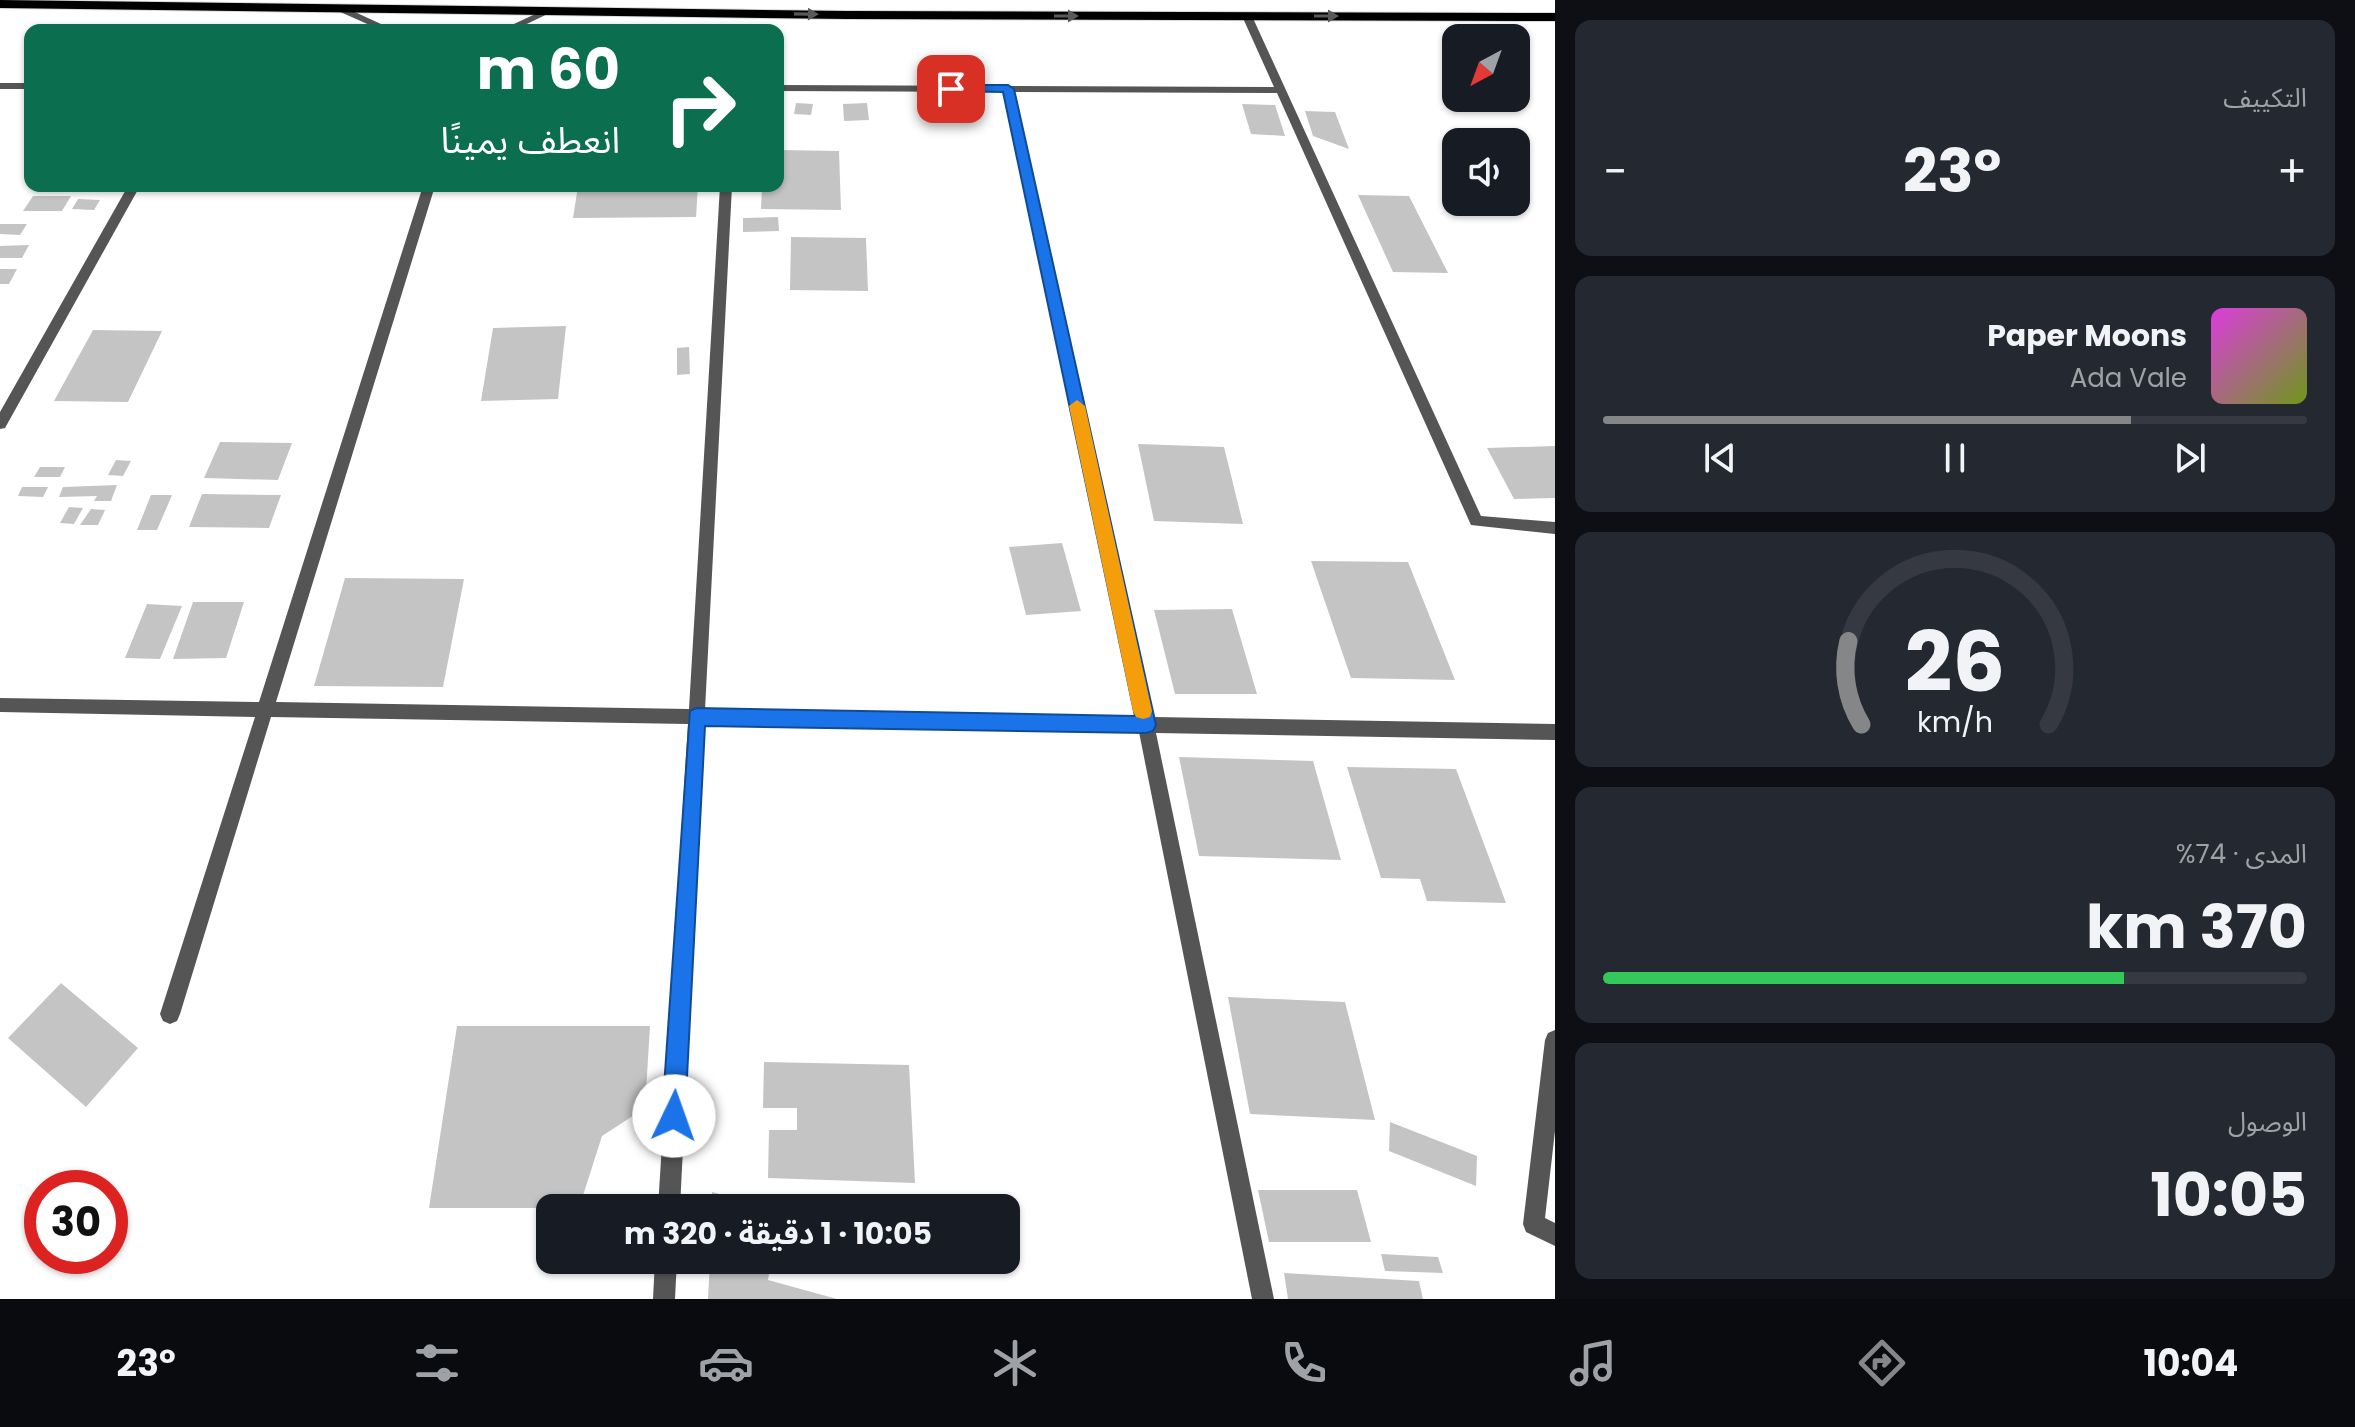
<!DOCTYPE html>
<html lang="ar">
<meta charset="utf-8">
<style>
:root{--surface:#171b24;--page:#242831;--text:#f1f3f6;--muted:#9ea1a6;--line:#363941;--accent:#858687}
body{margin:0;font-family:Poppins,"Noto Sans Arabic",sans-serif;background:var(--page);color:var(--text);direction:rtl;height:100vh;display:flex;flex-direction:column;font-size:30px;white-space:nowrap}
*{box-sizing:border-box;margin:0}
p{font-size:26px;color:var(--muted)}
.icon{flex:none;width:44px;height:44px;fill:none;stroke:currentColor;stroke-width:2;stroke-linecap:round;stroke-linejoin:round}
.map{position:relative;flex:1;overflow:hidden;direction:ltr}
.panel{display:flex;flex-direction:column;gap:20px;padding:20px;background:#0d0f14;width:800px}
.panel>*{flex:none}
.banner{position:absolute;left:24px;top:24px;width:760px;height:168px;border-radius:16px;box-shadow:0 2px 6px #0004;direction:rtl;background:#0b6e4f;color:#fff;overflow:hidden}
.needle{width:52px;rotate:221deg}
.buttons{position:absolute;left:1442px;top:24px;display:grid;gap:16px}
.buttons a{display:grid;place-items:center;width:88px;height:88px;border-radius:16px;background:var(--surface);box-shadow:0 2px 6px #0004;font-size:40px}
.speed{position:absolute;left:24px;top:1170px;display:flex;gap:16px;font-size:40px;font-weight:700;text-align:center}
.speed>*{display:grid;place-content:center;width:104px;height:104px;border-radius:50%;background:var(--surface);box-shadow:0 2px 6px #0004;line-height:1}
.speed .limit{border:12px solid #d22;background:#fff;color:#111}
.pin{position:absolute;display:grid;place-items:center;width:68px;height:68px;color:#fff;margin:-34px;border-radius:16px;box-shadow:0 4px 12px #0006}
.me{position:absolute;width:88px;margin:-44px;rotate:3deg;stroke-linejoin:round;filter:drop-shadow(0 0 6px #0008)}
.turn{display:flex;align-items:center;gap:28px;height:168px;padding:0 32px;font-size:36px}
.turn .icon{width:104px;height:104px;stroke-width:2.5}
.turn b{display:block;font-size:56px;line-height:68px}
.big{font-size:60px;font-weight:700;line-height:1.1}
.panel .tile{flex:1;display:flex;flex-direction:column;justify-content:center;gap:12px;min-width:0;padding:0 28px;border-radius:16px;background:var(--page)}
.panel .dial{align-items:center;gap:0}
.dial svg{height:208px;overflow:visible;fill:none;stroke:var(--line);stroke-width:7;stroke-linecap:round;text-anchor:middle}
.dial text{fill:var(--text);stroke:none}
.song{display:flex;align-items:center;gap:24px}
.cover{width:96px;height:96px;border-radius:12px;background:linear-gradient(135deg,hsl(300 70% 55%),hsl(80 70% 35%))}
.played{height:8px;border-radius:4px;background:linear-gradient(90deg,var(--accent) 75%,var(--line) 75%)}
.keys{display:flex;justify-content:space-around;direction:ltr}
.heat{display:flex;justify-content:space-between;align-items:center;font-size:44px;direction:ltr}
.charge{height:12px;border-radius:6px;background:linear-gradient(90deg,#34c759 74%,var(--line) 0)}
.trip{position:absolute;left:536px;top:1194px;width:484px;height:80px;border-radius:16px;background:var(--surface);box-shadow:0 2px 6px #0004;font-weight:700;line-height:80px;text-align:center;direction:rtl}
.menu{display:flex;height:128px;justify-content:space-around;align-items:center;background:#090b0e;color:var(--muted)}
.menu .icon{width:56px;height:56px}
.menu .active{color:var(--accent)}
.menu b{font-size:36px;color:var(--text)}
main{display:flex;flex:1;min-height:0}
.map>svg:first-child{display:block}
.building{fill:#c4c4c4}
.lines{fill:none;stroke-linecap:round;stroke-linejoin:round}
.highway-casing{stroke:#dbdbdb;stroke-width:2}
.lane{fill:#555;fill-rule:evenodd}
.street{fill:#555;fill-rule:evenodd}
.highway{fill:#000;fill-rule:evenodd}
.oneway{fill:#595959}
.route{fill:#1a73e8;stroke:#114b97;stroke-width:2}
.slow{fill:#f59e0b}
</style>
<main>
<section class="panel">
<div class="tile"><p>التكييف</p>
<div class="heat"><a>−</a><b class="big">23°</b><a>+</a></div>
</div>
<div class="tile">
<div class="song"><i class="cover"></i><div><b>Paper Moons</b><p>Ada Vale</p></div></div>
<div class="played"></div>
<div class="keys"><svg class="icon" aria-label="previous" viewBox="0 0 24 24"><path d="M18 5L8 12l10 7zM5 5v14"/></svg><svg class="icon" aria-label="pause" viewBox="0 0 24 24"><path d="M8 5v14M16 5v14"/></svg><svg class="icon" aria-label="next" viewBox="0 0 24 24"><path d="M6 5l10 7-10 7zM19 5v14"/></svg></div>
</div>
<div class="tile dial"><svg viewBox="0 0 100 80">
<path d="M14 69A42 42 0 1 1 86 69"/>
<path d="M14 69A42 42 0 0 1 9 37" stroke="#858687"/>
<text x="50" y="56" font-size="32" font-weight="700">26</text>
<text x="50" y="72" font-size="11">km/h</text>
</svg></div>
<div class="tile"><p>المدى · 74%</p><b class="big">370 km</b><div class="charge"></div></div>
<div class="tile"><p>الوصول</p><b class="big">10:05</b></div>
</section>
<div class="map">
<svg width="1555" height="1299" viewBox="0 0 1555 1299">
<rect width="100%" height="100%" fill="#fff"/>
<path class="building" d="M796,103L813,104L811,115L794,114Z
M867,103L869,120L844,121L843,104Z
M1242,104L1275,105L1285,136L1251,134Z
M1305,111L1335,112L1349,149L1313,136Z
M778,150L839,151L841,210L761,209L762,186H778Z
M578,186H698L696,217L573,218Z
M1358,195L1409,196L1448,273L1393,272Z
M33,196H71L62,211H23Z
M78,199L100,200L94,210L72,209Z
M778,217L779,231L743,232V218Z
M0,224H27L20,235L0,234Z
M791,237L866,238L868,291L790,290Z
M29,245L22,258H0V246Z
M0,269H17L9,284H0Z
M566,326L558,399L481,401L493,328Z
M93,330L162,331L128,402L54,401Z
M689,347L690,374L677,375V348Z
M220,442L292,443L278,480L204,478Z
M1138,444L1224,447L1243,524L1154,521Z
M1555,446V498L1514,499L1487,448Z
M116,460L131,461L123,476L108,475Z
M40,467H65L60,477H34Z
M117,485L111,501H94L97,496L59,497L63,487Z
M22,487H48L43,497L18,496Z
M202,494L281,495L269,528L189,527Z
M151,495H172L157,530H137Z
M69,507L83,508L74,524L60,523Z
M91,509L105,510L98,525H80Z
M1062,543L1081,611L1026,615L1009,547Z
M1311,561L1408,562L1455,680L1351,678Z
M345,578L464,579L443,687L314,686Z
M193,602H244L226,658L173,659Z
M147,604L182,606L160,659L125,658Z
M1232,609L1257,694H1175L1154,610Z
M1179,757L1313,761L1341,860L1199,856Z
M1347,767L1456,769L1506,903L1427,901L1420,879L1381,878Z
M61,983L138,1048L86,1107L8,1038Z
M1228,997L1345,1002L1375,1120L1250,1114Z
M457,1026H650L645,1108L602,1136L579,1208H429Z
M764,1062L909,1065L915,1183L768,1178L769,1130H797V1108H763Z
M1390,1122L1477,1156L1476,1186L1389,1151Z
M1258,1190H1357L1371,1242H1269Z
M712,1192L769,1207V1208H712Z
M1381,1254L1438,1257L1443,1273L1385,1271Z
M710,1260H771L768,1280L837,1299H708Z
M1284,1273L1419,1281L1423,1299H1288Z"/>
<g class="lines">
<g class="highway-casing">
<path id="highway" d="M0,0L847,11L1555,13V21L847,19L0,8Z"/>
</g>
<path class="lane" d="M338,7H344L394,30H381L338,11Z
M546,9L554,11L514,30H501Z"/>
<path class="street" d="M1247,13L1252,16L1481,516L1555,522V534L1471,525L1277,93L1014,92L1153,717L1555,724V740L1156,733L1274,1299H1252L1139,732L704,725L680,1208H658L688,724L271,717L180,1014L177,1021L170,1024L163,1021L160,1014L255,717L0,712V698L259,702L423,186H435L276,702L689,709L720,186H732L705,710L1136,717L1003,92L778,91V85L1274,87L1242,16Z
M0,83H30V89H0Z
M128,186H140L5,428L0,429V412Z
M1555,1030V1131L1545,1218L1555,1223V1246L1526,1232L1523,1224L1545,1040L1548,1033Z
M655,1260H677L675,1299H653Z"/>
<use href="#highway" class="highway"/>
</g>
<defs><path id="oneway-solid" d="M-6-.8H1V-3.2L6.5 0L1 3.2V.8H-6Z" transform="scale(2)"/></defs>
<g class="oneway">
<use href="#oneway-solid" transform="translate(806 14) rotate(1)"/>
<use href="#oneway-solid" transform="translate(1066 16)"/>
<use href="#oneway-solid" transform="translate(1326 16)"/>
</g>
<path class="route" d="M951,85H1008L1014,89L1156,725L1153,731L1146,733L705,726L685,1116L682,1124L674,1128L666,1124L662,1116L690,711L696,708L1135,716L1003,92L946,91L945,89Z"/>
<path class="slow" d="M1077,400L1085,406L1152,711L1150,717L1143,719L1136,717L1133,711L1069,406Z"/>
</svg>
<div class="buttons">
<a><svg class="needle" viewBox="-14 -14 28 28"><path d="M0-13l5 13h-10z" fill="#e53935"/><path d="M0 13l5-13h-10z" fill="#9ea1a6"/></svg></a>
<a><svg class="icon" aria-label="sound" viewBox="0 0 24 24"><path d="M4 9h4l5-4v14l-5-4H4zM17 9q2 3 0 6"/></svg></a>
</div>
<div class="speed"><div class="limit">30</div></div>
<div class="pin" style="left:951px;top:89px;background:#d93025"><svg class="icon" aria-label="arrive" viewBox="0 0 24 24"><path d="M6 21V4h12l-3 4 3 4H6"/></svg></div>
<svg class="me" style="left:674px;top:1116px" viewBox="-20 -20 40 40"><circle r="19" fill="#fff"/><path d="M0-13L10 11 0 6-10 11z" fill="#1a73e8"/></svg>
<div class="trip">10:05 · 1 دقيقة · 320 m</div>
<div class="banner">
<div class="turn"><svg class="icon" aria-label="right" viewBox="0 0 24 24"><path d="M7 20v-9h11M14 6l5 5-5 5"/></svg><div><b>60 m</b>انعطف يمينًا</div></div>
</div>
</div>
</main>
<nav class="menu">
<b>10:04</b>
<svg class="icon active" aria-label="directions" viewBox="0 0 24 24"><path d="M12 3l9 9-9 9-9-9zM9 14v-3h6M13 9l2 2-2 2"/></svg>
<svg class="icon" aria-label="music" viewBox="0 0 24 24"><path d="M9 18V5l10-2v13"/><circle cx="6" cy="18" r="3"/><circle cx="16" cy="16" r="3"/></svg>
<svg class="icon" aria-label="phone" viewBox="0 0 24 24"><path d="M5 4h4l2 5-3 2q2 4 5 5l2-3 5 2v4C11 20 4 13 5 4z"/></svg>
<svg class="icon" aria-label="climate" viewBox="0 0 24 24"><path d="M12 3v18M4 7l16 10M4 17L20 7"/></svg>
<svg class="icon" aria-label="car" viewBox="0 0 24 24"><path d="M5 17H2v-5l4-1 3-4h7l3 4 3 1v5h-3M9 17h6M6 11h13"/><circle cx="7" cy="17" r="2"/><circle cx="17" cy="17" r="2"/></svg>
<svg class="icon" aria-label="filters" viewBox="0 0 24 24"><path d="M4 7h16M4 17h16"/><circle cx="9" cy="7" r="2"/><circle cx="15" cy="17" r="2"/></svg>
<b>23°</b>
</nav>
